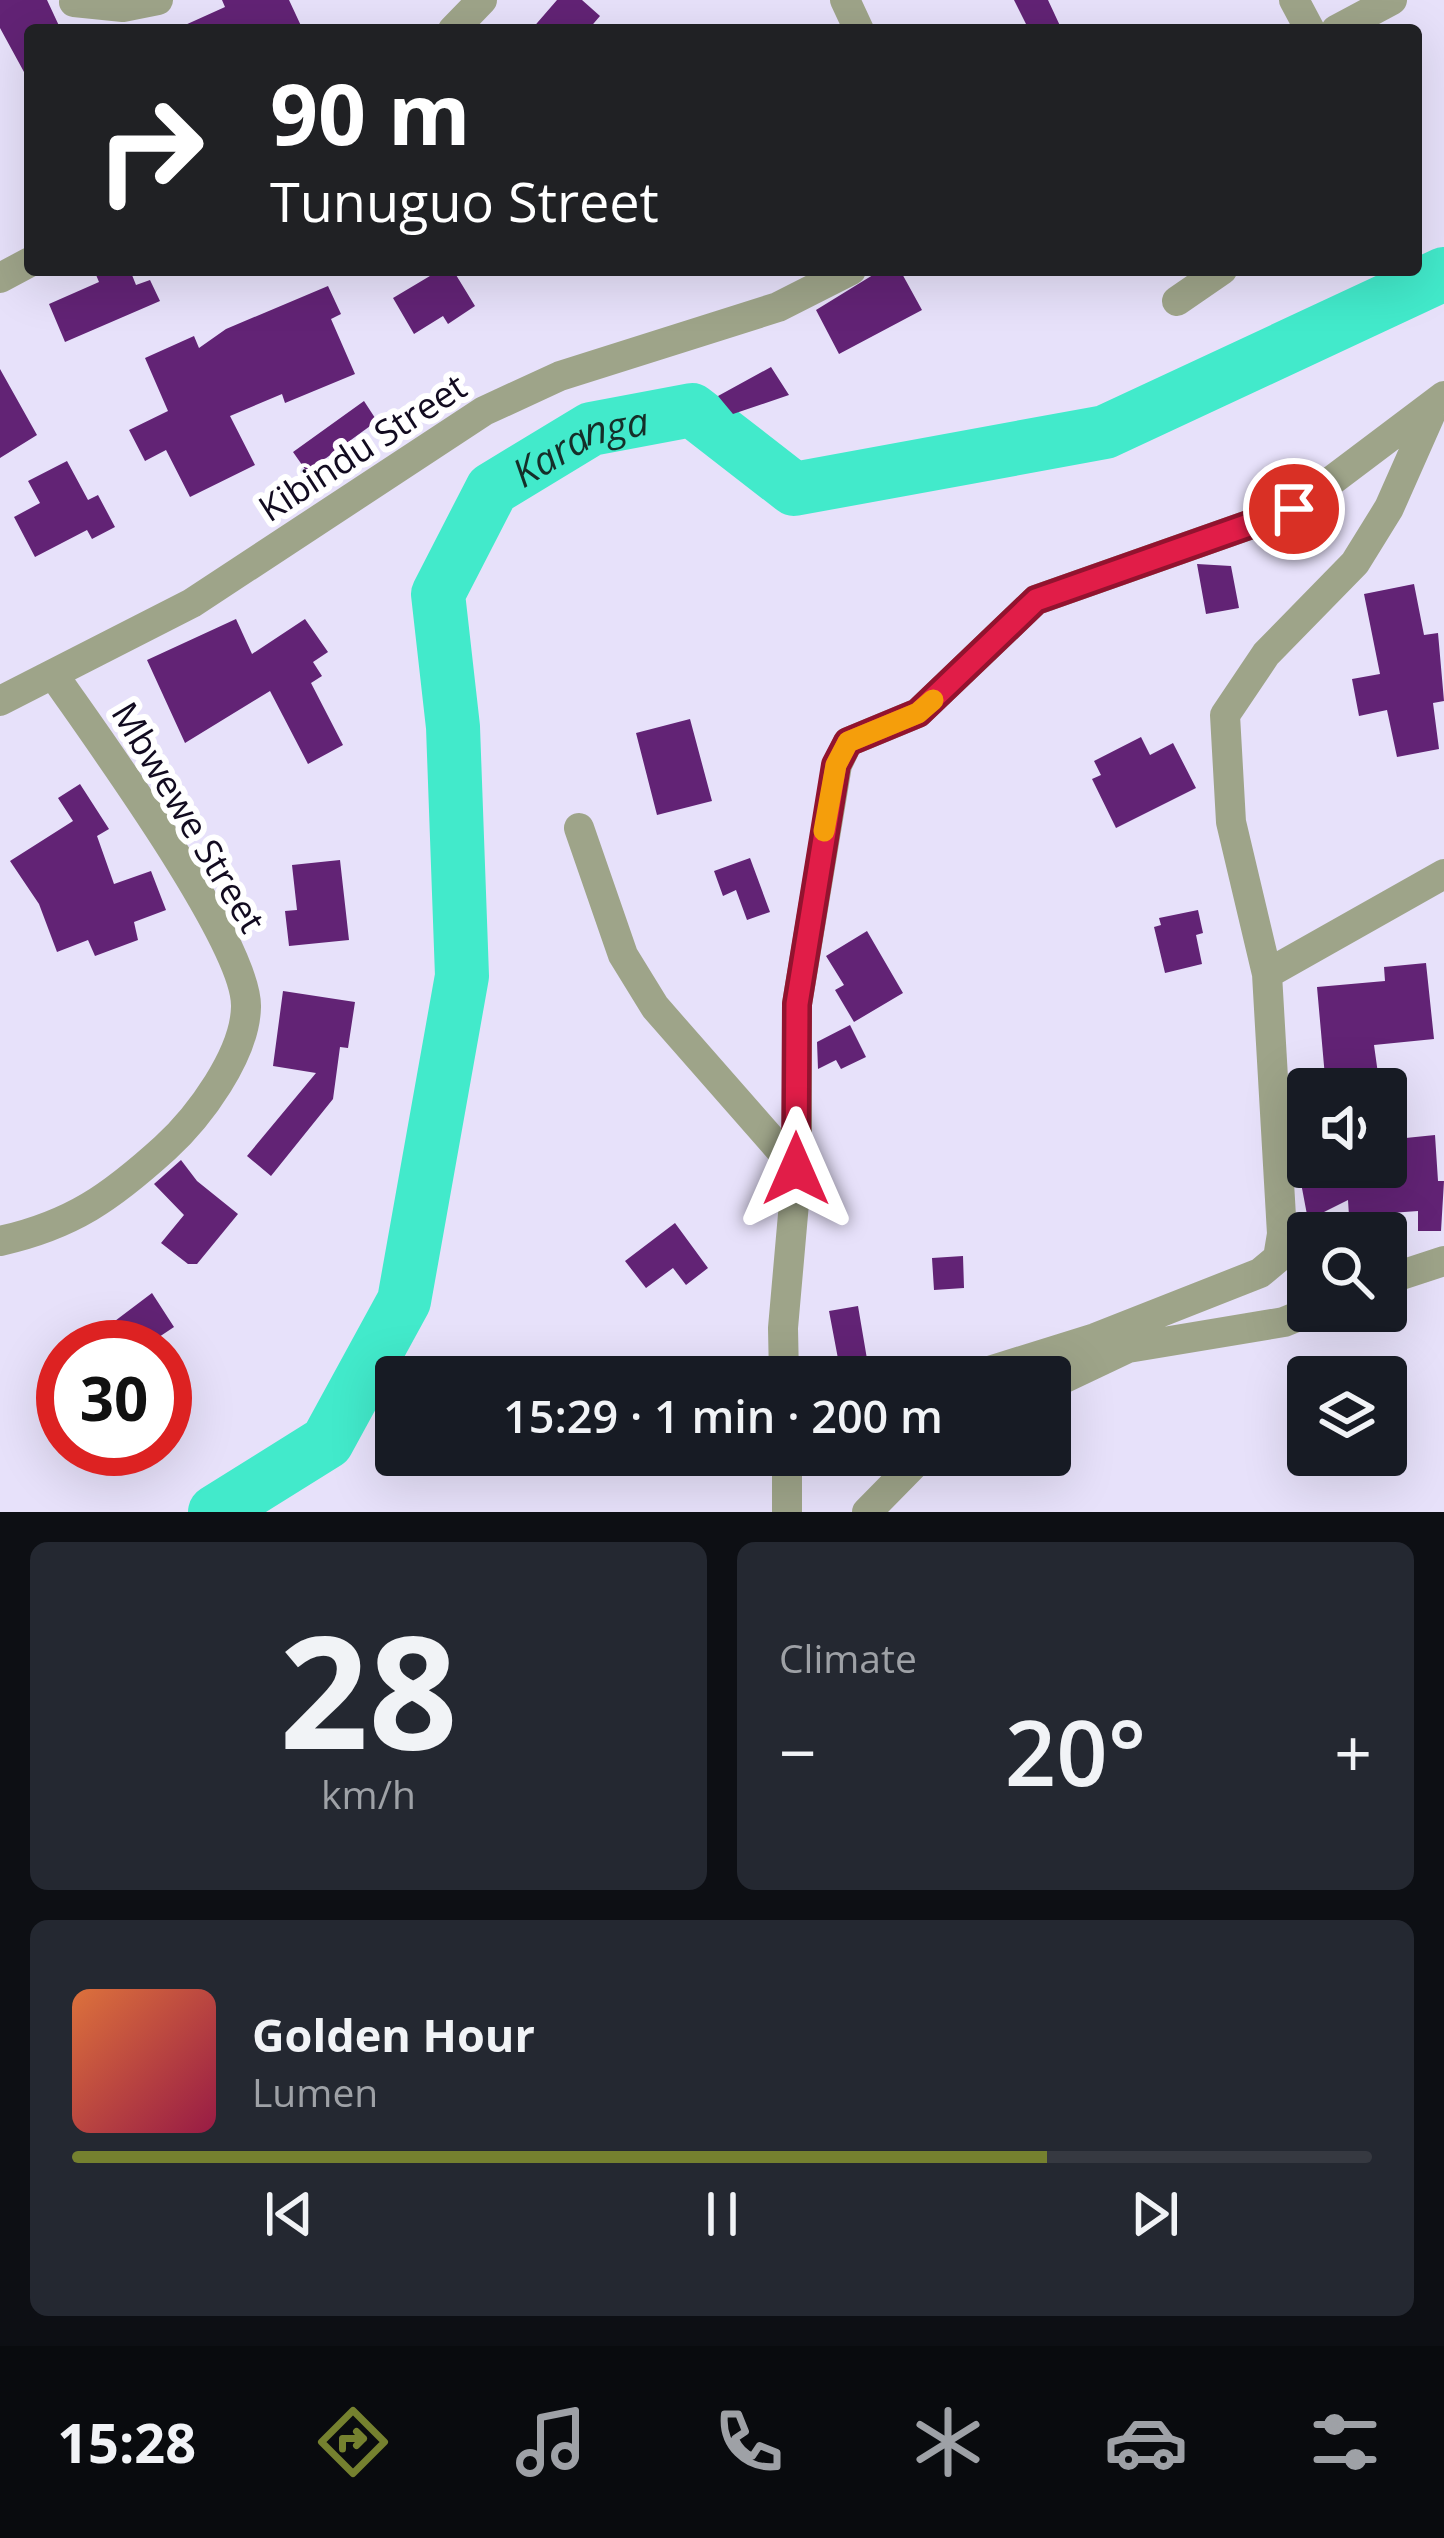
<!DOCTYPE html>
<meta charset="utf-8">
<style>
:root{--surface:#171b24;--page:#242831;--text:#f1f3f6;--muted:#9ea1a6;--line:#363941;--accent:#75812f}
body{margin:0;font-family:"Open Sans",sans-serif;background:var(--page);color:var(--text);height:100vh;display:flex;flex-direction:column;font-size:45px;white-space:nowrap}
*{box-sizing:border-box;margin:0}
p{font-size:39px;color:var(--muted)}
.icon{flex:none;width:66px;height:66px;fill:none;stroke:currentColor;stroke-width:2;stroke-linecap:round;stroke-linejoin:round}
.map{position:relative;height:1512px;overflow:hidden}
.sheet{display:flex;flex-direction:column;gap:30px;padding:30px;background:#0d0f14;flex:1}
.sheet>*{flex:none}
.guide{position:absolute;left:24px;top:24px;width:1398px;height:252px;border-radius:12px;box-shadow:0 12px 48px #0002;background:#202124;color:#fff;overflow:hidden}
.controls{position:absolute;left:1287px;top:1068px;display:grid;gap:24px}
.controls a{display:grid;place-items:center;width:120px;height:120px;border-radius:12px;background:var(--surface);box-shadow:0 12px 48px #0002;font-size:60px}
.speed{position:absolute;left:36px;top:1320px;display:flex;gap:24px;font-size:60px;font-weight:700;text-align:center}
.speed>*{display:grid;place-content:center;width:156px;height:156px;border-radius:50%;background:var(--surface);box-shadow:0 12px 48px #0002;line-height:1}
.speed .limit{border:18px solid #d22;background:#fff;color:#111}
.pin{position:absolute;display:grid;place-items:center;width:102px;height:102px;color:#fff;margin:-51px;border:6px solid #fff;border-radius:50%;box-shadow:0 3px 12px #0007}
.me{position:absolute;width:132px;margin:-66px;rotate:0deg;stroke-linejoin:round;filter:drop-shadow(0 0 9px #0008)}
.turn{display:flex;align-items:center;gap:42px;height:252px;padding:0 48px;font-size:54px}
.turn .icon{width:156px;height:156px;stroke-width:2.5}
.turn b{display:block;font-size:84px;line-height:102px}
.big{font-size:90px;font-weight:600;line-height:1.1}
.sheet .tile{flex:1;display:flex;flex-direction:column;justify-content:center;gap:18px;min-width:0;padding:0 42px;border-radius:18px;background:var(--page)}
.sheet .dial{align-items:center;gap:0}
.dial b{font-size:156px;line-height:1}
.song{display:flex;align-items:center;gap:36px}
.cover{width:144px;height:144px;border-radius:18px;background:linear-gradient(135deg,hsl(20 70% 55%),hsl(340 70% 35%))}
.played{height:12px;border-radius:6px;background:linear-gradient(90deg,var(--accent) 75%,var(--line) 75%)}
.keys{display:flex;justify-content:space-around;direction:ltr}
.heat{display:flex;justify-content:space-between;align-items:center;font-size:66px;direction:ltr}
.sheet .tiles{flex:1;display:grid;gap:30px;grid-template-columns:1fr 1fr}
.tile:last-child{grid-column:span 2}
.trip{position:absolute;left:375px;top:1356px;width:696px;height:120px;border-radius:12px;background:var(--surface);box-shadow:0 12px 48px #0002;font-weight:600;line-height:120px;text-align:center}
.menu{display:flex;height:192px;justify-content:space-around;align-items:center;background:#090b0e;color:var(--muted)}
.menu .icon{width:84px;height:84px}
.menu .on{color:var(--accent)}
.menu b{font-size:54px;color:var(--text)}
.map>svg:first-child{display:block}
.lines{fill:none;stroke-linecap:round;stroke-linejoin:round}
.river{stroke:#42eacb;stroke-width:54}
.building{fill:#622375}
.minor{stroke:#9ea489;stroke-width:30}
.route-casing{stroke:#92132f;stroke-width:30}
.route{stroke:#e11d48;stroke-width:21}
.slow{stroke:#f59e0b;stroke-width:21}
.labels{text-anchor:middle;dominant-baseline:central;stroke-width:12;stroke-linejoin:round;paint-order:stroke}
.street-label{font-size:36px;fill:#120b20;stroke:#fff}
.water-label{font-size:39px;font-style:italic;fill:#152f29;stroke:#fff}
</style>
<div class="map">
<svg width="1444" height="1512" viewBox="0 0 1444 1512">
<rect width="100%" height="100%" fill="#e7e1fa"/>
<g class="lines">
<path class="river" id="s1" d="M215,1512L327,1442L404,1301L462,976L453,727L438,594L492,489L591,429L692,410L794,489L1105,432L1444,274"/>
</g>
<path class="building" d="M0,0H47L61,30H30V83L0,28Z
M222,0H289L303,30H174L225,7Z
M557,0H582L600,16L588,30H531Z
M1014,0H1048L1062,30H1029Z
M94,270H130L136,285L150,280L160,301L65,342L49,304L99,282Z
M440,270H453L475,306L448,324L443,316L414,334L393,298Z
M881,270H900L922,310L839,354L816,310Z
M328,286L341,314L331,319L355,374L285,403L282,394L230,416L255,465L190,497L166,450L145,461L129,430L168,411L145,358L194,336L199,348L226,329Z
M771,367L789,395L733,414L718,396Z
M0,369L37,435L0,458Z
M364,401L377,421L307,472L293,452Z
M67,461L88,500L98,495L115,527L92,539L87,530L35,557L14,517L40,503L28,481Z
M1197,564L1231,566L1239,608L1206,614Z
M1414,584L1424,635L1438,633L1444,701L1433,703L1439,749L1397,757L1387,710L1359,716L1352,679L1380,674L1364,594Z
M236,619L252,654L305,619L328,652L313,662L322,676L311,683L343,745L308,764L270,691L185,743L147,660Z
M690,719L712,801L657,815L636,733Z
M1141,737L1150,755L1173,743L1196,788L1116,828L1092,779L1101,775L1094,761Z
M80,784L109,829L97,836L114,884L151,871L166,910L134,922L138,940L95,956L88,940L57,952L39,904L10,861L73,821L58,798Z
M750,858L770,912L747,920L736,890L723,896L714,871Z
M340,860L349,940L289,946L285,911L297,910L292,865Z
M1198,910L1203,933L1196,935L1202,964L1165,973L1154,927L1161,925L1159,918Z
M867,931L903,993L854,1022L835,990L844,985L826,956Z
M1426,963L1434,1039L1374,1045L1379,1081L1326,1088L1317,987L1385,981L1384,967Z
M283,991L355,1002L348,1048L340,1047L333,1099L271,1176L247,1156L316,1073L273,1066Z
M850,1025L866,1057L841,1069L836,1060L818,1069L817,1042Z
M1435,1135L1438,1181H1444L1441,1231H1418V1211L1349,1216L1348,1200L1308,1220L1298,1167H1386V1140Z
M181,1160L197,1181L238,1214L197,1264H188L161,1243L184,1215L154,1184Z
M675,1223L708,1268L686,1285L673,1268L646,1288L625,1261Z
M963,1256L964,1288L934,1290L932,1258Z
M152,1293L174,1327L144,1347H115L103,1330Z
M858,1306L867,1359L839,1364L829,1311Z"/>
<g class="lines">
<path class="minor" d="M845,0L859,30
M1294,0L1310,30
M74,2L123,7L158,0
M453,30L482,0
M1336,30L1392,0
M0,278L30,262
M1177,301L1222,270
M0,701L192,603L484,411L560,376L778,307L851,270
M579,828L623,955L655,1007L797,1169
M1267,974L1444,874
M0,1241C72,1225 111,1197 165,1148C199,1117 245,1055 246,1007C248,943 95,735 53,674
M1386,1280L1444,1261
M784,1377L783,1328L797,1169V1004L837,765L848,742L918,713L1036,600L1294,509L1444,396
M970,1377L1095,1338L1260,1273L1278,1258L1282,1234L1267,974L1231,822L1225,715L1266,654L1355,563L1389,508L1435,404
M1050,1385L1128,1348L1284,1322L1311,1311
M787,1512V1455
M867,1512L923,1455"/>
</g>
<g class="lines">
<g class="route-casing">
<path id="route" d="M796,1169L797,1004L836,765L848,742L918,713L1036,600L1294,509"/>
</g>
<use href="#route" class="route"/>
<path class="slow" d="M824,831L836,765L848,742L918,713L933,700"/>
</g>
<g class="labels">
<g class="street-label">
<text transform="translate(362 447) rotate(-33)">Kibindu Street</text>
<text transform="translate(189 817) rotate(59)">Mbwewe Street</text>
</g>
<g class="water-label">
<text stroke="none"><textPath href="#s1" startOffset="1224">Karanga</textPath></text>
</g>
</g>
</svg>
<div class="controls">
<a><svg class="icon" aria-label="sound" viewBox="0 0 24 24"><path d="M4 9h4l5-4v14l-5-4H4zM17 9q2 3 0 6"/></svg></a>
<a><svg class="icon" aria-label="search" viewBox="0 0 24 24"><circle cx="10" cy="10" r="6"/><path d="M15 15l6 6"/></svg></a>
<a><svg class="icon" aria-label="layers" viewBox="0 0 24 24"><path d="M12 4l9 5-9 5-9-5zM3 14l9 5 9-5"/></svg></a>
</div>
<div class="speed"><div class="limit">30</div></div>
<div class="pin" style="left:1294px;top:509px;background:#d93025"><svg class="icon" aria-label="arrive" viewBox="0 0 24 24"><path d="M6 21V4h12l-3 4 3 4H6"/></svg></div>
<svg class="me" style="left:796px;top:1169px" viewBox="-20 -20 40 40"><path d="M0-17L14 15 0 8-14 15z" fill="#e11d48" stroke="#fff" stroke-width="4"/></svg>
<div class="trip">15:29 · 1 min · 200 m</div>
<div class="guide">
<div class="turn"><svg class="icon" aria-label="right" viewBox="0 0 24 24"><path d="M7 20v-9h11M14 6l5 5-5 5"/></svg><div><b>90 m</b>Tunuguo Street</div></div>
</div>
</div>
<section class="sheet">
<div class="tiles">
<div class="tile dial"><b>28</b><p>km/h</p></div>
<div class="tile"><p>Climate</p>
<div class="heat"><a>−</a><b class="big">20°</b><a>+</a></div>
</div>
<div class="tile">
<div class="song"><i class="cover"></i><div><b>Golden Hour</b><p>Lumen</p></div></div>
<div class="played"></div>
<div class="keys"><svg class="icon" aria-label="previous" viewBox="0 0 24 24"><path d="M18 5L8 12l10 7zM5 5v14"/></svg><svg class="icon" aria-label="pause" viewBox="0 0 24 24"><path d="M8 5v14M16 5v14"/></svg><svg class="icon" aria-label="next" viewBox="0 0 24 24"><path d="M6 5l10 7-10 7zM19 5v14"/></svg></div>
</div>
</div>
</section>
<nav class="menu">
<b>15:28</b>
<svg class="icon on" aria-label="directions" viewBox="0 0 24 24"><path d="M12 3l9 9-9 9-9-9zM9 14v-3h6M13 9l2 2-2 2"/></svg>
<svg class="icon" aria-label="music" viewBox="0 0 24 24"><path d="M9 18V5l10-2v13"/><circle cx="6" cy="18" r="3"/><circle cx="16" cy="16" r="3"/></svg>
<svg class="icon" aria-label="phone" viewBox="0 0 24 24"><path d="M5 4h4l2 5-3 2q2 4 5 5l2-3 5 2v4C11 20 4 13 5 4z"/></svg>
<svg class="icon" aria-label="climate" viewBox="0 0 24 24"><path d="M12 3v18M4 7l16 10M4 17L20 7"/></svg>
<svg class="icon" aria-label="car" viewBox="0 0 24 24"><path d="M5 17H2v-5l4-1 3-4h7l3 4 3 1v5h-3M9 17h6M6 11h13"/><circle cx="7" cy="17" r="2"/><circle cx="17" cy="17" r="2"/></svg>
<svg class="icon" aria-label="filters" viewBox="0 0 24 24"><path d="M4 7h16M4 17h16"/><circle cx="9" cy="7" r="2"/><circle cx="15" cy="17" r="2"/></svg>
</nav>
